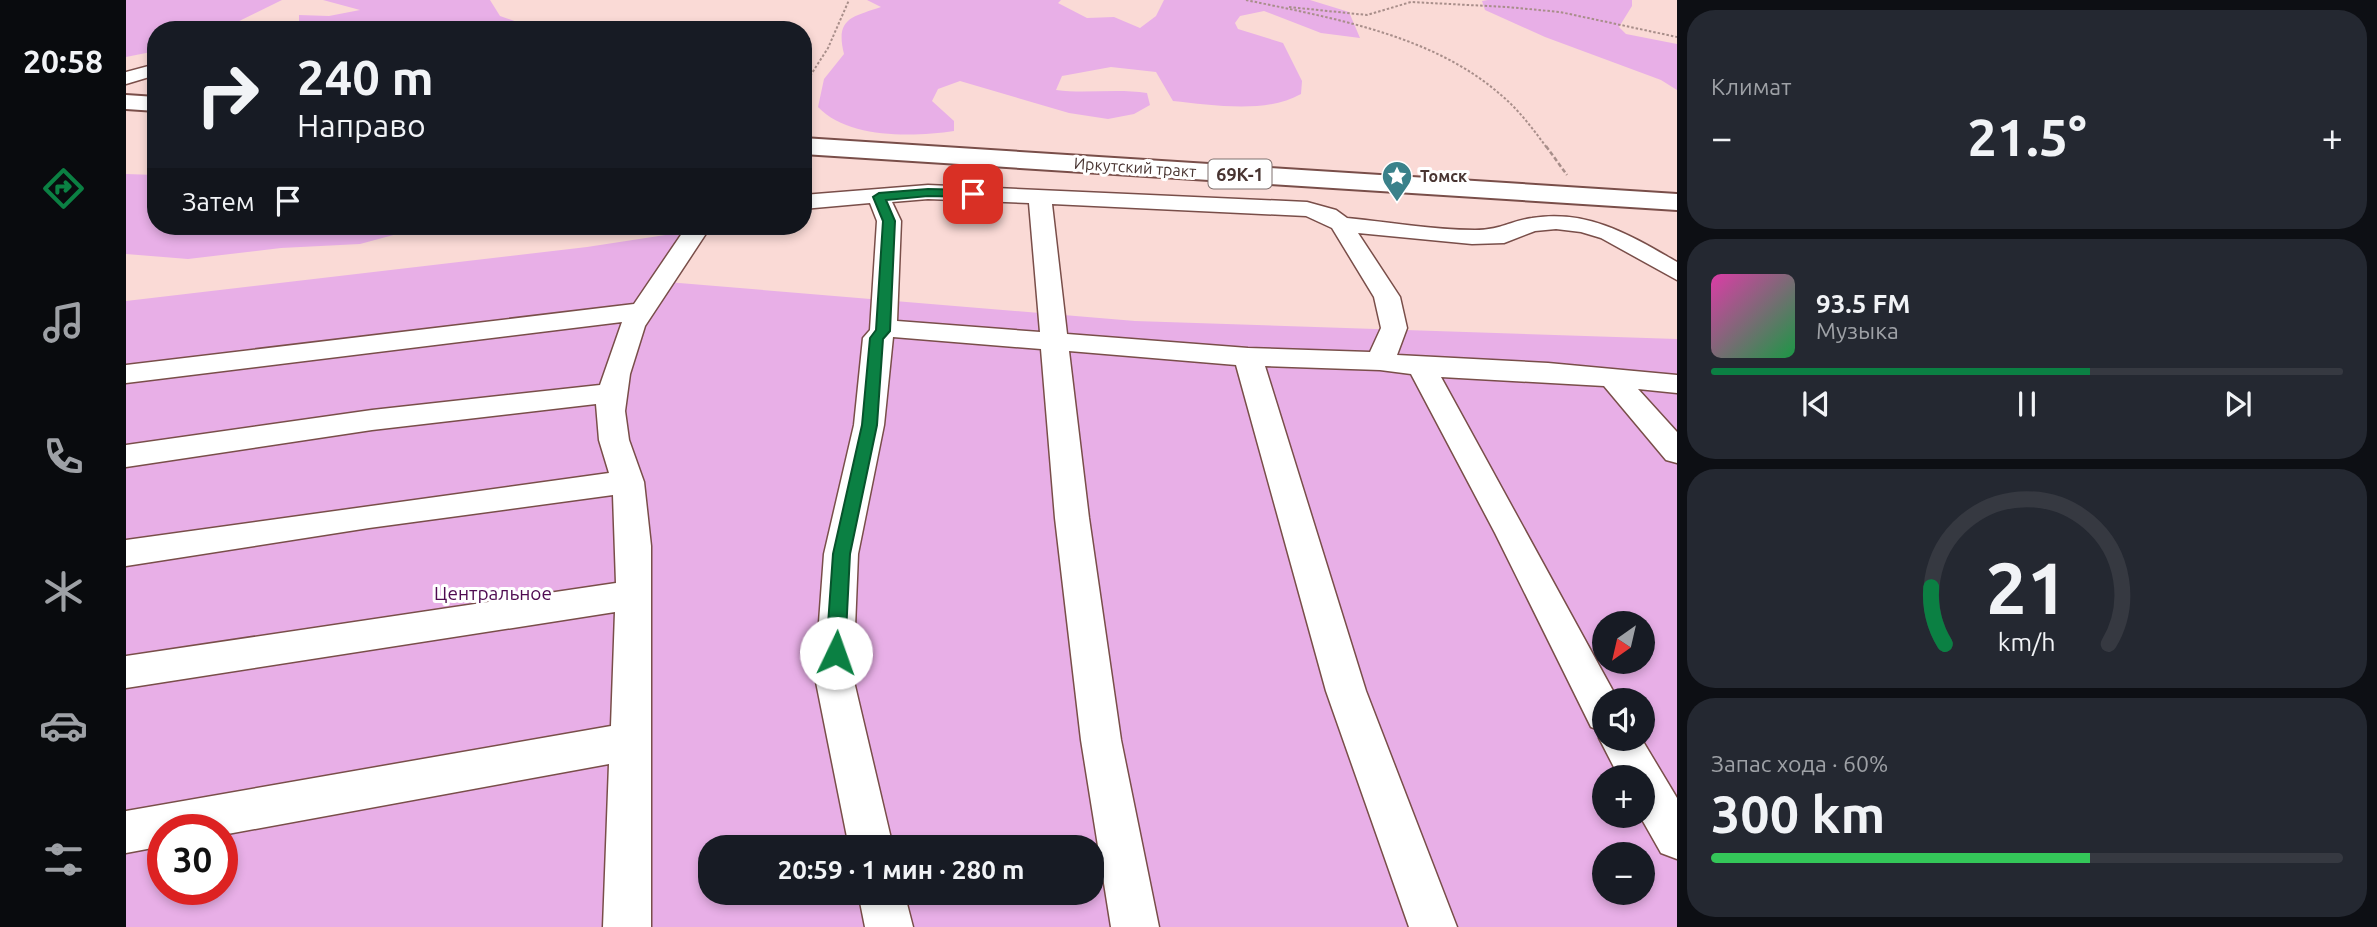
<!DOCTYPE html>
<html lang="ru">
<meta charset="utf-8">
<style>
:root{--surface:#171b24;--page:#242831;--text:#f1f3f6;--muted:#9ea1a6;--line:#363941;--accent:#0b8043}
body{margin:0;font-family:Ubuntu,sans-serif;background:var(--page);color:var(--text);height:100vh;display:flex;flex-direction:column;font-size:26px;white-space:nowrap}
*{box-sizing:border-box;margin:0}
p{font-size:23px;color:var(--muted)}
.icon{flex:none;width:38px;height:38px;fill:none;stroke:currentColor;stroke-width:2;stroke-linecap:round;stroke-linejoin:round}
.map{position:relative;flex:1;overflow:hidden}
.drawer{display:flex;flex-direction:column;gap:10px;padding:10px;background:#0d0f14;width:700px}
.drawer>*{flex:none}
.banner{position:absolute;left:21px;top:21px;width:665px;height:214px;border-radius:28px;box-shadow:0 4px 10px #0003;background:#171b24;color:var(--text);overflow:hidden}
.needle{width:46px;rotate:214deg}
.tools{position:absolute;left:1466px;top:611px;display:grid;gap:14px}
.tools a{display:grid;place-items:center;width:63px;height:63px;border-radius:50%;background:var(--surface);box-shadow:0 4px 10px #0003;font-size:35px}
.speed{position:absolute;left:21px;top:814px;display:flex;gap:14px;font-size:35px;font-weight:700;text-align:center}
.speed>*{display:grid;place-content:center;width:91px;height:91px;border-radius:50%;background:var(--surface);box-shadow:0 4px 10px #0003;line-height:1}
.speed .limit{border:10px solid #d22;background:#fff;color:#111}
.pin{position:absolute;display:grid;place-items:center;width:60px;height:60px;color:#fff;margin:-30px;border-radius:14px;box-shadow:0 4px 10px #0006}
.me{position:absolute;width:77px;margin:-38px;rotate:3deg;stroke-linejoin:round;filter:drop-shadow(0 0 5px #0008)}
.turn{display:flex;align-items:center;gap:24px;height:147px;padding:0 35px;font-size:32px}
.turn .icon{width:91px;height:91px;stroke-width:2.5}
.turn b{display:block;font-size:49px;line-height:60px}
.then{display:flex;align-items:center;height:66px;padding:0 35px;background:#0003;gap:14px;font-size:26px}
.big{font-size:52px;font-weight:700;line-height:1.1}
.drawer .widget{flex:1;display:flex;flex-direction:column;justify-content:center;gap:10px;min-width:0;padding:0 24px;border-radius:28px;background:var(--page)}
.drawer .dial{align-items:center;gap:0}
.dial svg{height:182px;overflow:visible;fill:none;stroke:var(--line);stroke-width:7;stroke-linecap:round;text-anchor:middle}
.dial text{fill:var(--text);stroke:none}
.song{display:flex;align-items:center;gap:21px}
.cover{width:84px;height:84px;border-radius:10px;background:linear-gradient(135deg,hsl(320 70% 55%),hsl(140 70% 35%))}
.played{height:7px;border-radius:4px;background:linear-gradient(90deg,var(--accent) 60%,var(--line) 60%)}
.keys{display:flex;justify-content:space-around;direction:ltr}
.heat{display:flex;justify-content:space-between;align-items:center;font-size:38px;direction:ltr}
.charge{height:10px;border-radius:5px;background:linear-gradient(90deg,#34c759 60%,var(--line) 0)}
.trip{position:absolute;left:572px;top:835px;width:406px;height:70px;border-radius:28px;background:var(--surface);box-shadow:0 4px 10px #0003;font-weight:700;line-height:70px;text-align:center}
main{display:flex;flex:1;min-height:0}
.tabs{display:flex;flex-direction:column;width:126px;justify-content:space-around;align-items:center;background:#090b0e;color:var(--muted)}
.tabs .icon{width:49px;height:49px}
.tabs .current{color:var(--accent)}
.tabs b{font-size:32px;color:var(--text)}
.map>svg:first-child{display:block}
.green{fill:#e8afe7;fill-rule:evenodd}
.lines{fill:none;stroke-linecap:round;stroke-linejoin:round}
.minor-casing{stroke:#794e49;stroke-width:3}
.major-casing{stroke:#794e49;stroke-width:4}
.path-far1{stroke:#a88e8a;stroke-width:2;stroke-dasharray:2.5 2;stroke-linecap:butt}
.path{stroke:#a88e8a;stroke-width:2.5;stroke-dasharray:4.5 2.5;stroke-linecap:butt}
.minor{fill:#fff;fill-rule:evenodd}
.major{fill:#fff;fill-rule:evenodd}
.route{fill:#0b8043;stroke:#07532c;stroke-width:2}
.labels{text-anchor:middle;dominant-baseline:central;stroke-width:6;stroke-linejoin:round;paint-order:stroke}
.far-street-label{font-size:16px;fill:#483431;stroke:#fff}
.far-poi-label{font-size:16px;font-weight:bold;fill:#483431;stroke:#fff;text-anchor:start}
.shield{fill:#fff;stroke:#7f716f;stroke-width:2}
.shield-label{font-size:18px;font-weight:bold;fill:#483431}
.park-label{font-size:19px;fill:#4f0b51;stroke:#fff}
</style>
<main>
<nav class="tabs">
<b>20:58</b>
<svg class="icon current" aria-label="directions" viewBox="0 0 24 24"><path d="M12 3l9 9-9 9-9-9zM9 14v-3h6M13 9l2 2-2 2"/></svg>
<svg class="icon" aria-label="music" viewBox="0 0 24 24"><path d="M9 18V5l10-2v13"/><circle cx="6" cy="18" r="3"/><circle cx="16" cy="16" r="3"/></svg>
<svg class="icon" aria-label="phone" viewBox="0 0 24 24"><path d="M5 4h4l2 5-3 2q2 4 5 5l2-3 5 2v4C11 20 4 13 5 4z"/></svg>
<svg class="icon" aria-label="climate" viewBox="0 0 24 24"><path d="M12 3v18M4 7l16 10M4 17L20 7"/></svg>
<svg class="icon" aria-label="car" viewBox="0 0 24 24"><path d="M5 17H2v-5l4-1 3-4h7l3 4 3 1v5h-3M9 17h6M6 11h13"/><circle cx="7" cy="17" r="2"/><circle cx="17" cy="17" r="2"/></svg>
<svg class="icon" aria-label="filters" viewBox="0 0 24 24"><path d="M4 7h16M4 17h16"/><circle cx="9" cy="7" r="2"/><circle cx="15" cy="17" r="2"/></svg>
</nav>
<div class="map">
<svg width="1551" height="927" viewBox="0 0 1551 927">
<rect width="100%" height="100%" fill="#fadad6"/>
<path class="green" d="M0,0H156L95,30H30V51L0,57Z
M197,0H364L374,16L415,30H173V15L203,16L234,10Z
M741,0H935L932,3L961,18L988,17L1014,28L1030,16L1038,0H1184L1223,12L1234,38L1195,33L1138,11L1114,16L1109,23L1112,29L1157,43L1176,81L1175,94C1140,114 1086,105 1047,101L1030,72L985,67L936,76L930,90C961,94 990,88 1021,93L1024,105L1008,114L982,119L943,113L834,81L812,89L806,101L828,121V131C787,137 722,139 692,107L698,79L718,54C709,18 726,17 755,7Z
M1362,0H1506V6L1493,27L1500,34L1551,44V90L1535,80L1419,37L1359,10L1356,1Z
M0,174L30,175V226H301L234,244L155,248L62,259L0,254Z
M572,230L541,282L1009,321L1551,339V927H0V301L461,247ZM1479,623H1517V662H1479ZM1479,700H1517V738H1479ZM1479,777H1517V816H1479ZM37,830H96V889H37ZM584,847H966V892H584ZM1479,854H1517V892H1479Z"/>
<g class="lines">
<g class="minor-casing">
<path id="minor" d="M30,64V75L0,84V72Z
M802,185L1181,202L1210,210L1221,218C1263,222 1307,230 1349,230C1375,230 1384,221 1406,218C1462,209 1504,235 1551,262V280L1475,238L1455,232L1430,229L1409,231L1378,243L1346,244L1232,233L1274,297L1281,328L1271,355L1422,363L1551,375V393L1512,389L1551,432V463L1540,460L1478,386L1315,377L1492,700H1479V738H1515L1551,798V859L1535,853L1514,816H1517V777H1493L1473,738L1476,731L1465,727L1369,533L1285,374L1254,370L1139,366L1240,691L1331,927H1283L1200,691L1110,365L943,351L963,518L995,740L1033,927H985L955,740L929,518L915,349L767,337L758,425L732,554L727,677L767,847H723L689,677L698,554L728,425L737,338L744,330L751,221L744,203L677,209V195ZM802,199L903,203L914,332L771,321L775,221L766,202ZM926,204L1180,216L1206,228L1248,297L1255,328L1244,352L1122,348L941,334Z
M561,226H585L519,326L504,374L499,411L503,440L518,482L525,546V927H477L483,764L96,835V830H37V846L0,853V811L485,726L489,612L0,688V656L490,583L487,495L243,528L0,566V540L483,473L473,440L470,404L246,430L0,467V445L246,410L474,385L496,322L0,383V365L508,304Z
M732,892H778L787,927H739Z"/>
</g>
<g class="major-casing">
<path id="major" d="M0,95L30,97V111L0,109Z
M677,138L1551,194V210L677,154Z"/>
</g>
<path class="path-far1" d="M1120,0C1206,18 1307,35 1375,95C1393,110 1407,129 1421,148
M1163,7L1241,15L1285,2L1381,7L1434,12L1551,37
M677,87L702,48L723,0"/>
<path class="path" d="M1420,146L1441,175"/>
<use href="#minor" class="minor"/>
<use href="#major" class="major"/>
</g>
<path class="route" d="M802,189L847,190L853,194L847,197L802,196L760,200L769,221L764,331L757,339L751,425L724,554L719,653L716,658H703L700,653L707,554L736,425L744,338L750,330L757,221L747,197L753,193Z"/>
<defs>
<g id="sight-pin" transform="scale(1.575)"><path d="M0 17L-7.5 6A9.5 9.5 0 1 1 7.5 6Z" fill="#3a818a" stroke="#fff"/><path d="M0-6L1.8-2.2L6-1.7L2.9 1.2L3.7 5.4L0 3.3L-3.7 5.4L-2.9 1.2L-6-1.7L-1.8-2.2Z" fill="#fff"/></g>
</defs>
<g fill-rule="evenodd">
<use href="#sight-pin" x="1271" y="176"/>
</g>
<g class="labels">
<g class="far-street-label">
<text transform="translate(1009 167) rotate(4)">Иркутский тракт</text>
</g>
<g class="far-poi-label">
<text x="1294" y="176">Томск</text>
</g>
<rect class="shield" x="1082.5" y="159.5" width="63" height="29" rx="5"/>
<g class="shield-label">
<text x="1114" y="174">69К-1</text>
</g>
<g class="park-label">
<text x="367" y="593">Центральное</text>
</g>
</g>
</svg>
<div class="tools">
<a><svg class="needle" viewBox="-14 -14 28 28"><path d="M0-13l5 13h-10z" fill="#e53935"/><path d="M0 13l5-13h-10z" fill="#9ea1a6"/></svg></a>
<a><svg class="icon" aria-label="sound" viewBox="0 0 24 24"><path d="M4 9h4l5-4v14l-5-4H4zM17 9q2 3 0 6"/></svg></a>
<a>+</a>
<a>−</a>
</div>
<div class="speed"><div class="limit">30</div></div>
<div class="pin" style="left:847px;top:194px;background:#d93025"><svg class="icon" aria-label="arrive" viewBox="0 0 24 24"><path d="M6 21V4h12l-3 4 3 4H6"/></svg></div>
<svg class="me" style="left:710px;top:653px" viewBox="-20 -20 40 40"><circle r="19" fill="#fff"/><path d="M0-13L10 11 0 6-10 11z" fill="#0b8043"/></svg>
<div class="trip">20:59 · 1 мин · 280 m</div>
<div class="banner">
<div class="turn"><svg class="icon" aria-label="right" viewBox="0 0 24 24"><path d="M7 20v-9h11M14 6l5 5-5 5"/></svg><div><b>240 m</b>Направо</div></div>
<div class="then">Затем<svg class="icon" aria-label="arrive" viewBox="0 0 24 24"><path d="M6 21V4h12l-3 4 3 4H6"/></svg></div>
</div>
</div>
<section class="drawer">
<div class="widget"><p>Климат</p>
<div class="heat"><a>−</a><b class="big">21.5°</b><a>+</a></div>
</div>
<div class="widget">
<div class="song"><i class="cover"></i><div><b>93.5 FM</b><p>Музыка</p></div></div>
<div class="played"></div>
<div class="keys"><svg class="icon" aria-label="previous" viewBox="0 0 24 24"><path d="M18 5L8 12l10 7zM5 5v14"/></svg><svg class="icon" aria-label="pause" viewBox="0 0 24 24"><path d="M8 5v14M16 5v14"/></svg><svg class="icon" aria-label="next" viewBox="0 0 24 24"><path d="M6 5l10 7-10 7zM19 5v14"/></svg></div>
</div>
<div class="widget dial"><svg viewBox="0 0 100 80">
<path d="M14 69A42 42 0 1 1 86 69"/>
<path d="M14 69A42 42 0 0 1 8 44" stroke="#0b8043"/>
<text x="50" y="56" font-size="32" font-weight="700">21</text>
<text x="50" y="72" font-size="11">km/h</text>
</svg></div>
<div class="widget"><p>Запас хода · 60%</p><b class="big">300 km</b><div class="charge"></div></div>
</section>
</main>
